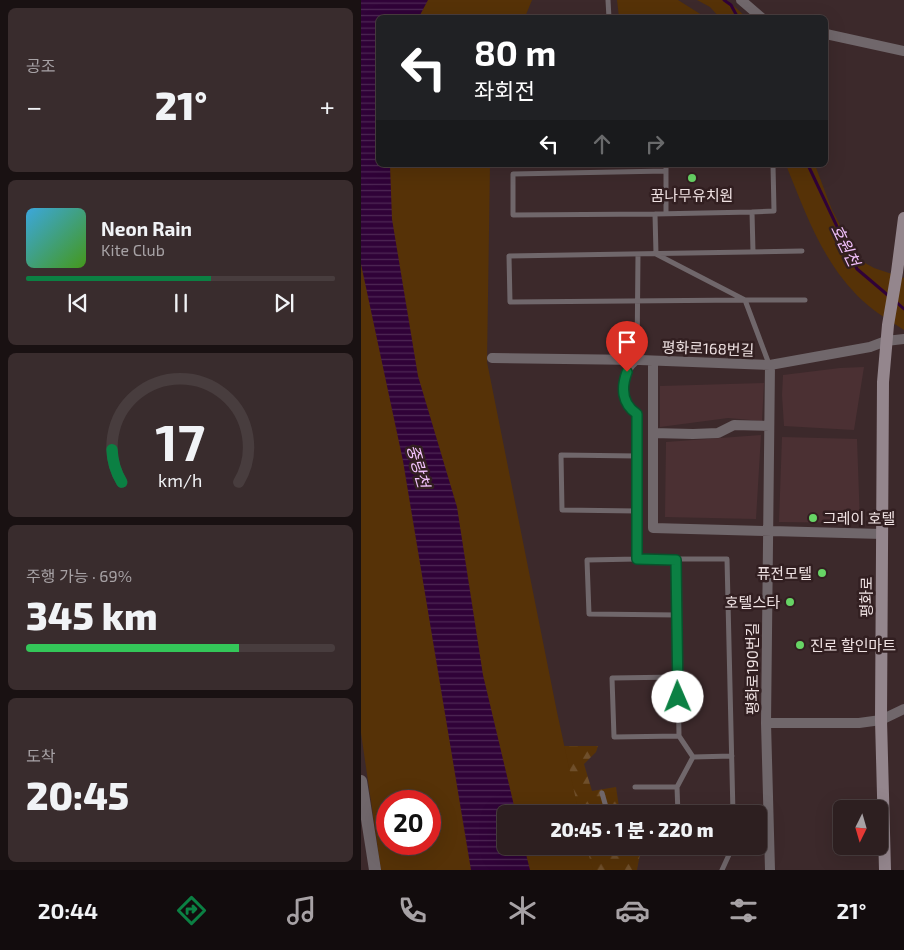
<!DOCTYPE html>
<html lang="ko">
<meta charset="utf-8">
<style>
:root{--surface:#2d1f20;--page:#392c2d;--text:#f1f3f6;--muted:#a7a2a5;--line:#483d3e;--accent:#0b8043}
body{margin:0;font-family:"Exo 2","Noto Sans KR",sans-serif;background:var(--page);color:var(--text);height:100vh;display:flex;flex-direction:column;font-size:19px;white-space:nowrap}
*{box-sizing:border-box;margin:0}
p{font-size:16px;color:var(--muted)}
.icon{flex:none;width:28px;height:28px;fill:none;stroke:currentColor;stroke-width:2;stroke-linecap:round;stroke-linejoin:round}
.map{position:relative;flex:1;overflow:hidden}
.side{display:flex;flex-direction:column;gap:8px;padding:8px;background:#191112;width:361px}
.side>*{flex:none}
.guide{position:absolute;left:15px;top:15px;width:452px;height:152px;border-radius:8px;box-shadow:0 5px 20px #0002,0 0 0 1px var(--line);background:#202124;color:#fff;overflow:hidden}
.needle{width:32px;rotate:185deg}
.fabs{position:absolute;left:472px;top:800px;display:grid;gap:10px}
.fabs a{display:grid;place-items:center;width:55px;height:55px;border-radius:8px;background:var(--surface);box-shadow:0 5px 20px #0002,0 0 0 1px var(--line);font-size:25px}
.speed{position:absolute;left:15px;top:790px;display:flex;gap:10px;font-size:25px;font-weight:700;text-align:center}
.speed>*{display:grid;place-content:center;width:65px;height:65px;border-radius:50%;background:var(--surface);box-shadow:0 5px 20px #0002,0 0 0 1px var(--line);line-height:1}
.speed .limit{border:8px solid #d22;background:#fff;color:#111}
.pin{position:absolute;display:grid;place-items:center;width:42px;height:42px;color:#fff;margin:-51px -21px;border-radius:50% 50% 50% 0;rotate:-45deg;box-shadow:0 0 5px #0007}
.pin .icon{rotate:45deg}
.me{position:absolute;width:55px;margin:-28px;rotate:359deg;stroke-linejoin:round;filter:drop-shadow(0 0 4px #0008)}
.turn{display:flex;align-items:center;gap:18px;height:105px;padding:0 15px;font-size:22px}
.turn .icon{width:65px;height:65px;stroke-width:2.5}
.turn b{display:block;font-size:35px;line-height:42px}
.lanes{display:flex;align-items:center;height:48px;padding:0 15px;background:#0003;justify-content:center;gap:25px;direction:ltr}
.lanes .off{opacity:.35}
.big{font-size:38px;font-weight:800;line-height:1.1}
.side .widget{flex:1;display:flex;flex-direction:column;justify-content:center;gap:8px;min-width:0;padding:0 18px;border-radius:8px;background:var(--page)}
.side .dial{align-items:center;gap:0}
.dial svg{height:130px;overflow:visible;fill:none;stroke:var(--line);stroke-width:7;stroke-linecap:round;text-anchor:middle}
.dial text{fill:var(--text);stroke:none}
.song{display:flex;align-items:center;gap:15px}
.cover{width:60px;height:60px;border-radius:8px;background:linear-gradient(135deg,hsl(200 70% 55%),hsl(100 70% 35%))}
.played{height:5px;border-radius:2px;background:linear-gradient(90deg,var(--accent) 60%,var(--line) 60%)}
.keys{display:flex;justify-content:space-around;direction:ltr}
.heat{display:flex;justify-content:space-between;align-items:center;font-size:28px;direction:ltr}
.charge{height:8px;border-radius:4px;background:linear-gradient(90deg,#34c759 69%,var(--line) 0)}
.trip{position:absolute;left:136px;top:805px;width:270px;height:50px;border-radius:8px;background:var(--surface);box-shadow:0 5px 20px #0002,0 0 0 1px var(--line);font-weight:800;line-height:50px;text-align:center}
.dock{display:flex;height:80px;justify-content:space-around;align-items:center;background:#120c0d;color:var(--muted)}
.dock .icon{width:35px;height:35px}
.dock .selected{color:var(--accent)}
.dock b{font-size:22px;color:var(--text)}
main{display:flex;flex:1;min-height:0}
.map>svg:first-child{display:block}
.built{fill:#4b3033}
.forest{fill:url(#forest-firs)}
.park{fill:#563207;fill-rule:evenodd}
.water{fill:url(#water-rules)}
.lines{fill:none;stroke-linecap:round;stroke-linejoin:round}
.stream{stroke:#300238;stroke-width:3}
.service{stroke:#70676b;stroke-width:5}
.minor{stroke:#70676b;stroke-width:10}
.tertiary{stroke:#70676b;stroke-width:12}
.secondary{stroke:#94868d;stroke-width:12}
.route-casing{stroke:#07532c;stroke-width:12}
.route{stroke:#0b8043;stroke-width:9}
.poi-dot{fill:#67d465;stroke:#321f21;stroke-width:2}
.labels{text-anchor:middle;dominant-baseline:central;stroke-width:5;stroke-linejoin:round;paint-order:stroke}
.poi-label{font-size:15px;fill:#efe2e3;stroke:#321f21;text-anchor:start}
.street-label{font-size:15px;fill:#efe2e3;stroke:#321f21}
.water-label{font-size:16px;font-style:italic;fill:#f4c3fe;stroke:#321f21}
</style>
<main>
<section class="side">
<div class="widget"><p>공조</p>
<div class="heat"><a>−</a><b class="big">21°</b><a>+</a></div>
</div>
<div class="widget">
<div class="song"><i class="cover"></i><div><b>Neon Rain</b><p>Kite Club</p></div></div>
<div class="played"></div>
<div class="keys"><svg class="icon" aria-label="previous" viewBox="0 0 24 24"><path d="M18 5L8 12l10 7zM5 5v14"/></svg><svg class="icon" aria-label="pause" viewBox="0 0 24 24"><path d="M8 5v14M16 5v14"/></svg><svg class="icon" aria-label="next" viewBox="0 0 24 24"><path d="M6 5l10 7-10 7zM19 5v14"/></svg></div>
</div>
<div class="widget dial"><svg viewBox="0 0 100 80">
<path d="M14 69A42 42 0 1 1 86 69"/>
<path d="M14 69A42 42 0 0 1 8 49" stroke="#0b8043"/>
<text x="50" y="56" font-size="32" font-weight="700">17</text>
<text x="50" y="72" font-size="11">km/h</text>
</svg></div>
<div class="widget"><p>주행 가능 · 69%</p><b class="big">345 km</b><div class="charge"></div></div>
<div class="widget"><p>도착</p><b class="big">20:45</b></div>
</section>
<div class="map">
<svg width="543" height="870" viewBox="0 0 543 870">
<defs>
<pattern id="forest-firs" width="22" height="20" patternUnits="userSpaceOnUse" patternTransform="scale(1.25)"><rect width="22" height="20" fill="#563207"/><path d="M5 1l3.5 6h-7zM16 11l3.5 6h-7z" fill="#6f4f2b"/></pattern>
<pattern id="water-rules" width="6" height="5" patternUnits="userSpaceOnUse" patternTransform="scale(1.25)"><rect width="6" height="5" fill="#300238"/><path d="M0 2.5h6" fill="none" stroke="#4e2755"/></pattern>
</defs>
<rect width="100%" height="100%" fill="#3c292b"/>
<path class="built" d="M503,367L493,430L423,426L421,395L422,375L479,368Z
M403,383L401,421L367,418L299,427V386Z
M400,435L395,519L304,517L305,442Z
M421,437L496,439L499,523L418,522Z"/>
<path class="forest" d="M199,746H237L235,752L223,764L231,791L255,787L259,814H194Z
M203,846H274L279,854L276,870H208Z"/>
<path class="park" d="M0,0H171L164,17L18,18V165H129L126,362L196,712L218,814H145V846H225L232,870H20L0,733ZM26,801H69V844H26Z
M256,0H317L344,17H258Z
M336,0H366L385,17H358L349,7Z
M425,165H454L471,210L497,259L513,268L543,278V330C529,321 514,312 502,301C462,264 445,214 425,165Z"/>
<path class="water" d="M0,0H67L58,17L18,18V165H29L31,219L57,376L96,507L122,675L155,814H145V846H163L169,870H110L42,461L0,264Z"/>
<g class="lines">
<path class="stream" d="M363,0L370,5L377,18
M447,165L496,269L529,297
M534,301L543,309"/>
<path class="service" d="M247,0L248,18
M305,165V214
M391,212L413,211L412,165
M294,214L152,215V174L305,171
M392,252L391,212L294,214L295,254L384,300H444
M276,360L277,254
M278,360C260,375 255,399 276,414V559H366L372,814
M408,364L384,300L149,302L148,256L441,251
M276,456L200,455L201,510L276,511
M276,559L226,560L228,614L316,615
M315,560L318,736L332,757L371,756
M317,677L251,678L253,737L318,736
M274,787H316
M241,793L247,814
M317,814L316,787L332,757
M361,870L372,846"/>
<path class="minor" d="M380,0L401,18
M465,34L543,51
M131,358L279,360L409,365L509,347L525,341L543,339
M292,361V528L521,534
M409,365L405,723L409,870
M292,433L332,434L357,433L373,425L408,426
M405,723H498L520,720L543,709"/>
<path class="tertiary" d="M0,781L14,870"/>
<path class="secondary" d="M524,870L520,720L522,382L527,325L536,272L543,218"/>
</g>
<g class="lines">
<g class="route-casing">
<path id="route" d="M266,372C260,388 261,404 276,414V559L315,560L317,697"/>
</g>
<use href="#route" class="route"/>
</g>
<g class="poi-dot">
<circle cx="331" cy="178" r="5"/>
<circle cx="452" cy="518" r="5"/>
<circle cx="461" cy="573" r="5"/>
<circle cx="429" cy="602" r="5"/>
<circle cx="439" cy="645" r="5"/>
</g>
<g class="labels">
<g class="poi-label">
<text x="331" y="195" text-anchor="middle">꿈나무유치원</text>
<text x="462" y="518">그레이 호텔</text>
<text x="451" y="573" text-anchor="end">퓨전모텔</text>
<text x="419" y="602" text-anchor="end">호텔스타</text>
<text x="449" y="645">진로 할인마트</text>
</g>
<g class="street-label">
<text transform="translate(347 348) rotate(2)">평화로168번길</text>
<text transform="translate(505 597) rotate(-90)">평화로</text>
<text transform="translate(391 669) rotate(-90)">평화로190번길</text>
</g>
<g class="water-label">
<text transform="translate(485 245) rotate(64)">호원천</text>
<text transform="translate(58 466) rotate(74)">중랑천</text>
</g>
</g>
</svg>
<div class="fabs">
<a><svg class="needle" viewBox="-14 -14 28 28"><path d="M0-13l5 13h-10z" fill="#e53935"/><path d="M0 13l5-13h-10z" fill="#a7a2a5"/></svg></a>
</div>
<div class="speed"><div class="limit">20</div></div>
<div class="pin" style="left:266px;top:372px;background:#d93025"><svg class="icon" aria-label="arrive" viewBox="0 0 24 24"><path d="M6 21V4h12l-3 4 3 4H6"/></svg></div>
<svg class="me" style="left:317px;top:697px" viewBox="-20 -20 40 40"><circle r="19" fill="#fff"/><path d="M0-13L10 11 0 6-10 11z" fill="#0b8043"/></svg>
<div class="trip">20:45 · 1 분 · 220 m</div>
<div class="guide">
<div class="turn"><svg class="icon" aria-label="left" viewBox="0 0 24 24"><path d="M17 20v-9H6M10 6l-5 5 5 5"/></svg><div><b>80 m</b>좌회전</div></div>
<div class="lanes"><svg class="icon" aria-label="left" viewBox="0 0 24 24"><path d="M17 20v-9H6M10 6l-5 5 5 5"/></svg><svg class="icon off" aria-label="ahead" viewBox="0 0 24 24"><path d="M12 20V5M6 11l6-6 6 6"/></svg><svg class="icon off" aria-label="right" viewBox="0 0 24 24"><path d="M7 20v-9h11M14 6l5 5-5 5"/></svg></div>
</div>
</div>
</main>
<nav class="dock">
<b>20:44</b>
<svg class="icon selected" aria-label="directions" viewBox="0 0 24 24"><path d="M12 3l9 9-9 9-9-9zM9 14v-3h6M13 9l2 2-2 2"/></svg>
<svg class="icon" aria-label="music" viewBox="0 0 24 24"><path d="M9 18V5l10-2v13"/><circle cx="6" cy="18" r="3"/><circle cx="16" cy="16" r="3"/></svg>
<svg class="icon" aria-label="phone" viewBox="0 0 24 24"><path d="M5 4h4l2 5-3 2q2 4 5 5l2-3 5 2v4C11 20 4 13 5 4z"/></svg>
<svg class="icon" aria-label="climate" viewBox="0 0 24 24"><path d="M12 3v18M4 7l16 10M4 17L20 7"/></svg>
<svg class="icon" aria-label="car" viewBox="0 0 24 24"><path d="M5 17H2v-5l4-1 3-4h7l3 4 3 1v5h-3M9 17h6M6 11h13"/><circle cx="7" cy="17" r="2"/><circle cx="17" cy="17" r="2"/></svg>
<svg class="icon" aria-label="filters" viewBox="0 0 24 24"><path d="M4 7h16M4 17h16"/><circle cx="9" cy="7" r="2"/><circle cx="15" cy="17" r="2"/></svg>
<b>21°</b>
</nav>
